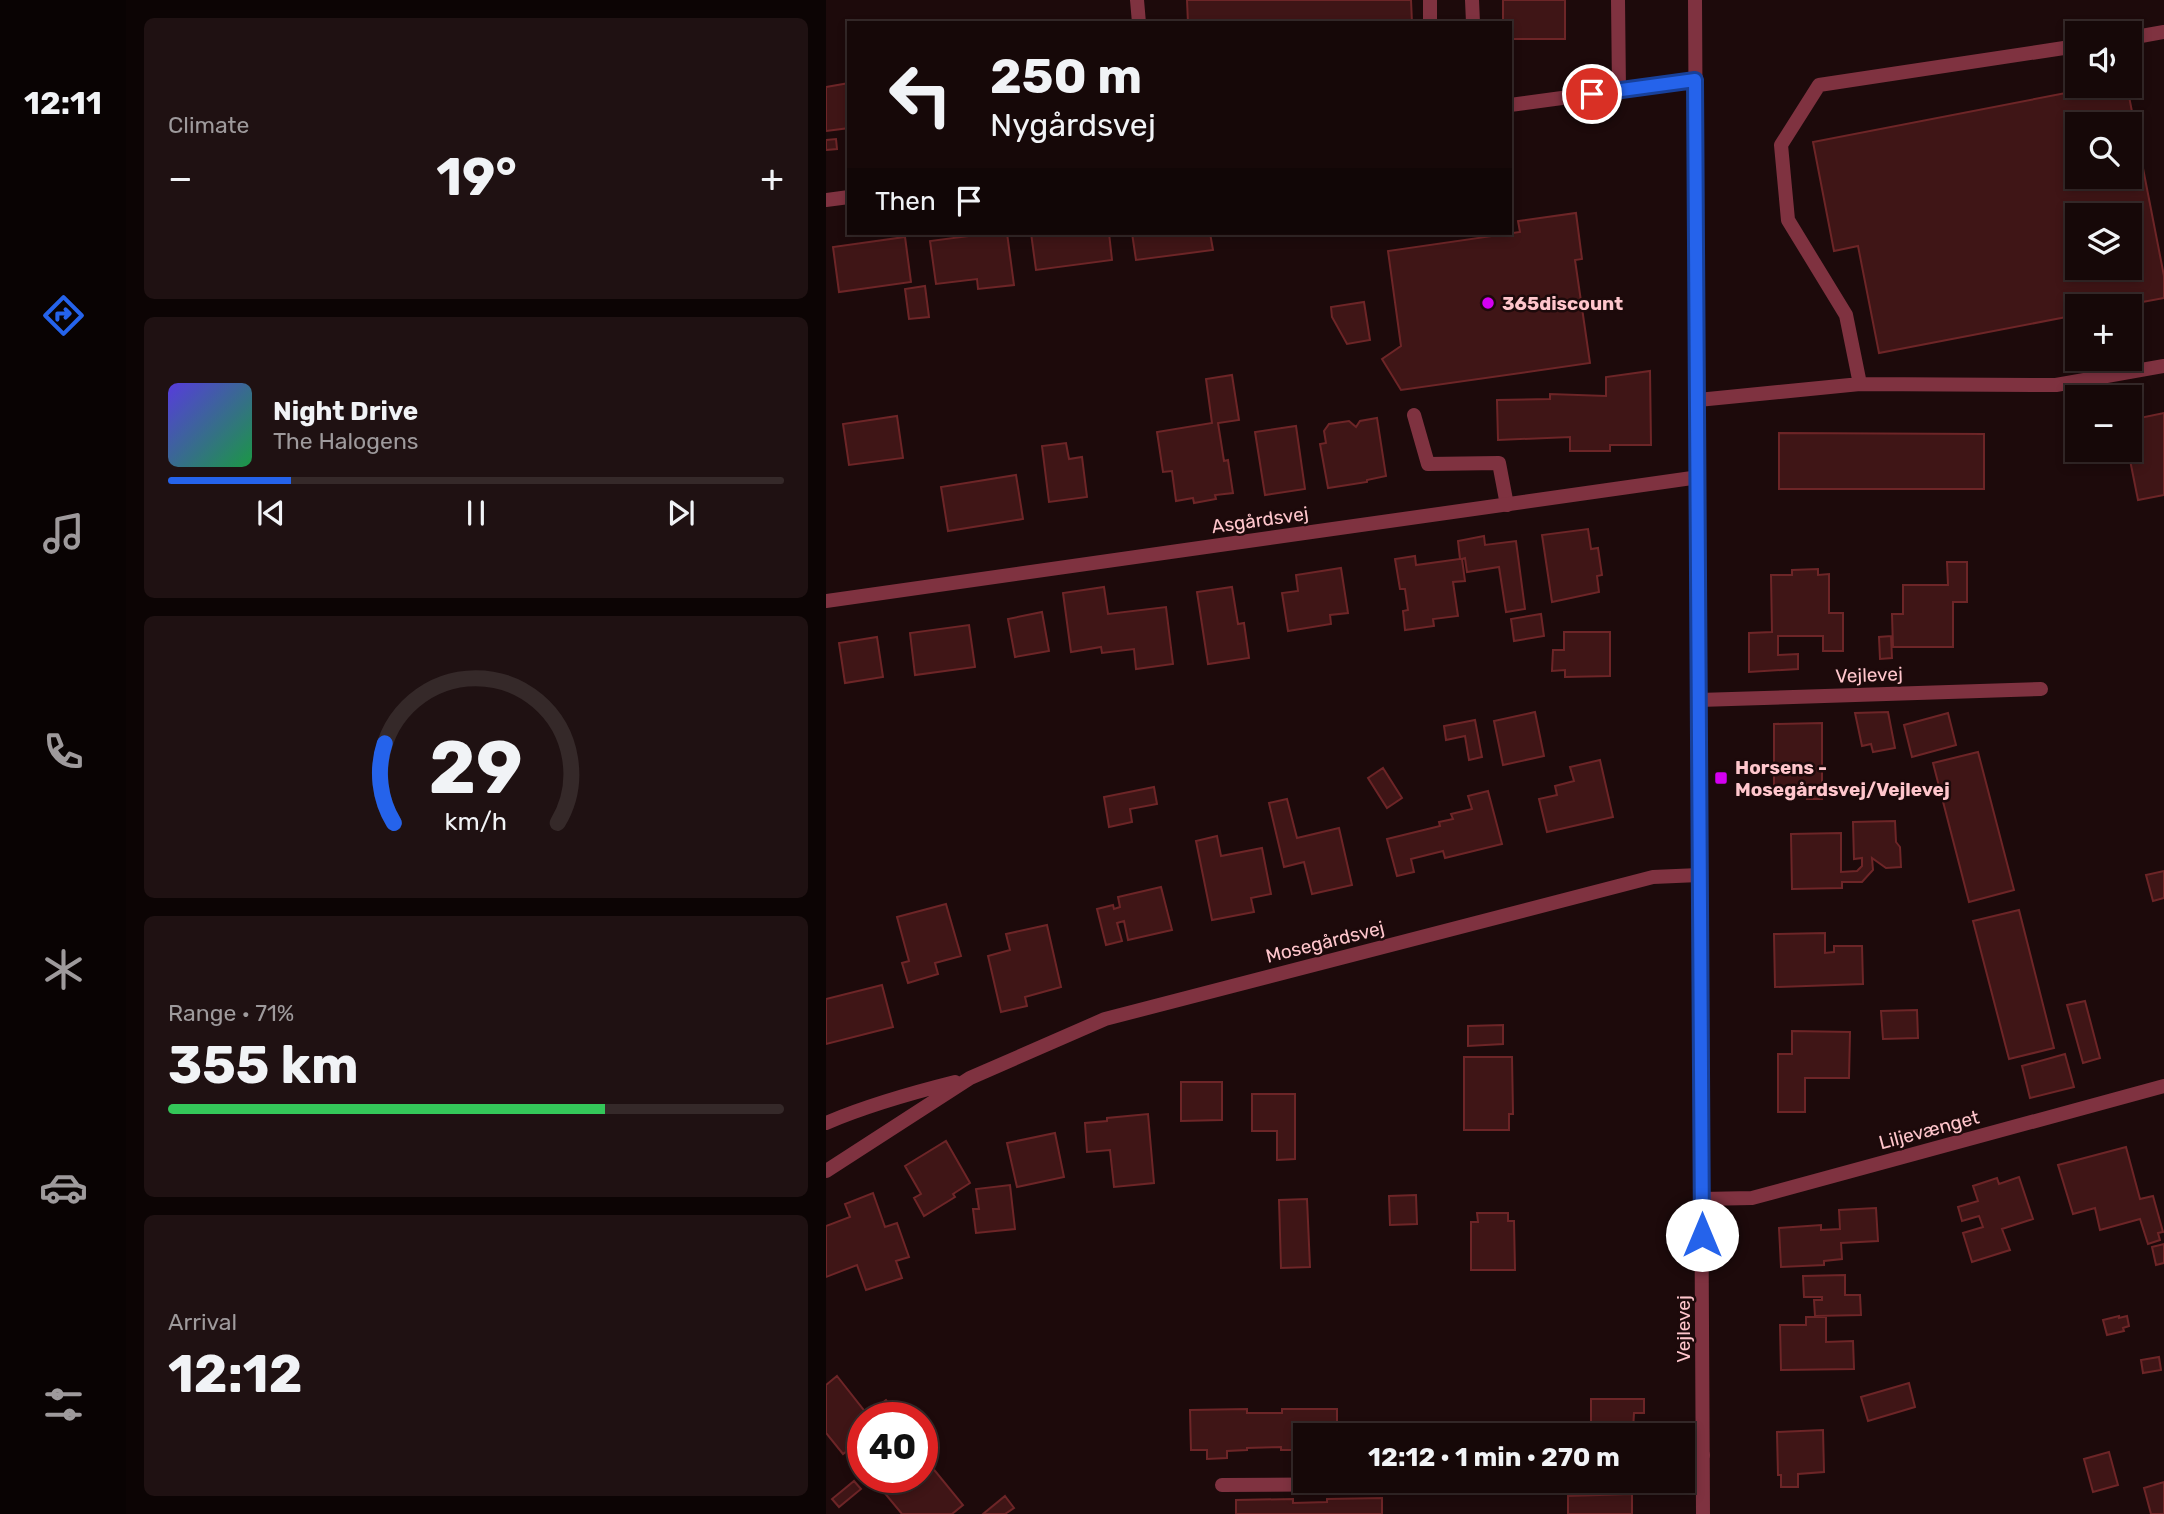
<!DOCTYPE html>
<meta charset="utf-8">
<style>
:root{--surface:#160808;--page:#1f1112;--text:#f1f3f6;--muted:#9e9a9c;--line:#352929;--accent:#2563eb}
body{margin:0;font-family:Rubik,sans-serif;background:var(--page);color:var(--text);height:100vh;display:flex;flex-direction:column;font-size:26px;white-space:nowrap}
*{box-sizing:border-box;margin:0}
p{font-size:23px;color:var(--muted)}
.icon{flex:none;width:38px;height:38px;fill:none;stroke:currentColor;stroke-width:2;stroke-linecap:round;stroke-linejoin:round}
.map{position:relative;flex:1;overflow:hidden}
.drawer{display:flex;flex-direction:column;gap:18px;padding:18px;background:#0c0404;width:700px}
.drawer>*{flex:none}
.hud{position:absolute;left:21px;top:21px;width:665px;height:214px;border-radius:0px;box-shadow:0 4px 10px #0003,0 0 0 2px var(--line);background:#160808;color:var(--text);overflow:hidden}
.controls{position:absolute;left:1239px;top:21px;display:grid;gap:14px}
.controls a{display:grid;place-items:center;width:77px;height:77px;border-radius:0px;background:var(--surface);box-shadow:0 4px 10px #0003,0 0 0 2px var(--line);font-size:35px}
.speed{position:absolute;left:21px;top:1402px;display:flex;gap:14px;font-size:35px;font-weight:700;text-align:center}
.speed>*{display:grid;place-content:center;width:91px;height:91px;border-radius:50%;background:var(--surface);box-shadow:0 4px 10px #0003,0 0 0 2px var(--line);line-height:1}
.speed .limit{border:10px solid #d22;background:#fff;color:#111}
.pin{position:absolute;display:grid;place-items:center;width:60px;height:60px;color:#fff;margin:-30px;border:4px solid #fff;border-radius:50%;box-shadow:0 2px 7px #0007}
.me{position:absolute;width:77px;margin:-38px;rotate:0deg;stroke-linejoin:round;filter:drop-shadow(0 0 5px #0008)}
.turn{display:flex;align-items:center;gap:24px;height:147px;padding:0 28px;font-size:32px}
.turn .icon{width:91px;height:91px;stroke-width:2.5}
.turn b{display:block;font-size:49px;line-height:60px}
.then{display:flex;align-items:center;height:66px;padding:0 28px;background:#0003;gap:14px;font-size:26px}
.big{font-size:52px;font-weight:700;line-height:1.1}
.drawer .tile{flex:1;display:flex;flex-direction:column;justify-content:center;gap:10px;min-width:0;padding:0 24px;border-radius:10px;background:var(--page)}
.drawer .dial{align-items:center;gap:0}
.dial svg{height:182px;overflow:visible;fill:none;stroke:var(--line);stroke-width:7;stroke-linecap:round;text-anchor:middle}
.dial text{fill:var(--text);stroke:none}
.song{display:flex;align-items:center;gap:21px}
.cover{width:84px;height:84px;border-radius:10px;background:linear-gradient(135deg,hsl(250 70% 55%),hsl(140 70% 35%))}
.played{height:7px;border-radius:4px;background:linear-gradient(90deg,var(--accent) 20%,var(--line) 20%)}
.keys{display:flex;justify-content:space-around;direction:ltr}
.heat{display:flex;justify-content:space-between;align-items:center;font-size:38px;direction:ltr}
.charge{height:10px;border-radius:5px;background:linear-gradient(90deg,#34c759 71%,var(--line) 0)}
.trip{position:absolute;left:467px;top:1423px;width:402px;height:70px;border-radius:0px;background:var(--surface);box-shadow:0 4px 10px #0003,0 0 0 2px var(--line);font-weight:700;line-height:70px;text-align:center}
main{display:flex;flex:1;min-height:0}
.menu{display:flex;flex-direction:column;width:126px;justify-content:space-around;align-items:center;background:#090303;color:var(--muted)}
.menu .icon{width:49px;height:49px}
.menu .on{color:var(--accent)}
.menu b{font-size:32px;color:var(--text)}
.map>svg:first-child{display:block}
.building{fill:#3f1516;stroke:#6d2527;stroke-width:2;fill-rule:evenodd}
.lines{fill:none;stroke-linecap:round;stroke-linejoin:round}
.service{stroke:#7f3240;stroke-width:14}
.minor{stroke:#7f3240;stroke-width:14}
.tertiary{stroke:#7f3240;stroke-width:14}
.route-casing{stroke:#184099;stroke-width:18}
.route{stroke:#2563eb;stroke-width:12}
.poi-dot{fill:#d500f1;stroke:#1d0a0b;stroke-width:2.5}
.labels{text-anchor:middle;dominant-baseline:central;stroke-width:5;stroke-linejoin:round;paint-order:stroke}
.poi-label{font-size:19px;font-weight:bold;fill:#ffc6cc;stroke:#1d0a0b;text-anchor:start}
.street-label{font-size:19px;fill:#ffc6cc;stroke:#1d0a0b}
</style>
<main>
<nav class="menu">
<b>12:11</b>
<svg class="icon on" aria-label="directions" viewBox="0 0 24 24"><path d="M12 3l9 9-9 9-9-9zM9 14v-3h6M13 9l2 2-2 2"/></svg>
<svg class="icon" aria-label="music" viewBox="0 0 24 24"><path d="M9 18V5l10-2v13"/><circle cx="6" cy="18" r="3"/><circle cx="16" cy="16" r="3"/></svg>
<svg class="icon" aria-label="phone" viewBox="0 0 24 24"><path d="M5 4h4l2 5-3 2q2 4 5 5l2-3 5 2v4C11 20 4 13 5 4z"/></svg>
<svg class="icon" aria-label="climate" viewBox="0 0 24 24"><path d="M12 3v18M4 7l16 10M4 17L20 7"/></svg>
<svg class="icon" aria-label="car" viewBox="0 0 24 24"><path d="M5 17H2v-5l4-1 3-4h7l3 4 3 1v5h-3M9 17h6M6 11h13"/><circle cx="7" cy="17" r="2"/><circle cx="17" cy="17" r="2"/></svg>
<svg class="icon" aria-label="filters" viewBox="0 0 24 24"><path d="M4 7h16M4 17h16"/><circle cx="9" cy="7" r="2"/><circle cx="15" cy="17" r="2"/></svg>
</nav>
<section class="drawer">
<div class="tile"><p>Climate</p>
<div class="heat"><a>−</a><b class="big">19°</b><a>+</a></div>
</div>
<div class="tile">
<div class="song"><i class="cover"></i><div><b>Night Drive</b><p>The Halogens</p></div></div>
<div class="played"></div>
<div class="keys"><svg class="icon" aria-label="previous" viewBox="0 0 24 24"><path d="M18 5L8 12l10 7zM5 5v14"/></svg><svg class="icon" aria-label="pause" viewBox="0 0 24 24"><path d="M8 5v14M16 5v14"/></svg><svg class="icon" aria-label="next" viewBox="0 0 24 24"><path d="M6 5l10 7-10 7zM19 5v14"/></svg></div>
</div>
<div class="tile dial"><svg viewBox="0 0 100 80">
<path d="M14 69A42 42 0 1 1 86 69"/>
<path d="M14 69A42 42 0 0 1 10 34" stroke="#2563eb"/>
<text x="50" y="56" font-size="32" font-weight="700">29</text>
<text x="50" y="72" font-size="11">km/h</text>
</svg></div>
<div class="tile"><p>Range · 71%</p><b class="big">355 km</b><div class="charge"></div></div>
<div class="tile"><p>Arrival</p><b class="big">12:12</b></div>
</section>
<div class="map">
<svg width="1338" height="1514" viewBox="0 0 1338 1514">
<rect width="100%" height="100%" fill="#1d0a0b"/>
<path class="building" d="M361,0H585L586,23H362Z
M677,0H739V39H684V23H677Z
M23,83V128L0,131V87Z
M1276,86H1301L1338,276V298L1295,306H1251V315L1053,353L1032,246L1008,251L987,142ZM1251,124H1304V177H1251ZM1251,215H1304V268H1251Z
M10,139L11,149L0,150V140Z
M750,213L756,259L749,260L764,363L575,390L556,359L575,346L562,251L694,232L692,221Z
M166,233H181L188,285L152,289L151,279L110,284L104,241Z
M205,233H283L286,260L210,270Z
M306,233H384L387,250L310,260Z
M79,237L85,282L13,292L7,247Z
M99,286L103,317L83,319L79,289Z
M538,302L544,340L521,344L506,317L505,307Z
M824,371L825,445H784V451H744V437L672,440L671,400L724,399V394L780,396V377Z
M406,375L413,420L392,423L398,461L402,460L407,493L389,495L390,499L368,503L367,498L350,501L346,471L337,472L331,432L386,423L380,379Z
M1338,413V495L1312,500L1302,450H1304V420Z
M71,416L77,458L23,465L17,424Z
M551,418L560,476L541,480V482L502,488L494,444L500,443L498,431L503,424L523,421L530,427L534,421Z
M470,426L479,489L439,495L429,432Z
M953,433L1158,434V489H953Z
M240,443L243,459L256,457L261,497L223,502L216,446Z
M190,475L197,519L122,531L115,487Z
M762,529L765,549L772,548L776,575L771,576L773,592L726,602L716,535Z
M658,536L659,545L690,541L699,609L680,612L673,567L641,572L639,558L636,559L639,581L627,582L632,616L607,619L608,626L579,630L577,611L582,610L579,589H574L569,559L589,556L590,565L634,559L632,541Z
M1121,562H1141V602H1127V647H1067L1066,614H1077V585H1122Z
M515,568L522,613L504,615L505,624L462,631L456,593L472,591L470,575Z
M992,569V575L1003,574V613H1017V651H997V636H952V655L972,654V669L923,672V633L946,632L945,575H966V570Z
M278,587L282,614L340,607L347,664L310,669L308,649L276,653L275,647L245,652L237,593Z
M406,587L412,624L418,623L423,658L382,664L371,592Z
M216,612L223,651L189,657L182,619Z
M715,614L718,636L688,641L685,619Z
M143,625L149,667L89,675L84,633Z
M738,632H784V676L739,677V670L726,671L727,650H738Z
M1065,636L1066,658L1054,659L1053,637Z
M51,637L57,677L19,683L13,643Z
M709,712L718,756L677,765L668,721Z
M1062,712L1069,748L1047,752L1045,744L1036,746L1029,713Z
M1122,713L1130,745L1086,757L1078,725Z
M649,720L656,757L643,760L639,736L620,740L618,726Z
M996,723V799H981V795H962V787H948V724Z
M1152,752L1188,890L1143,902L1107,763Z
M774,760L787,817L721,832L713,799L731,795L729,786L748,781L744,767Z
M557,768L576,798L561,808L542,778Z
M328,787L331,804L304,809L306,822L283,827L278,797Z
M662,791L676,844L619,858L617,851L585,859L588,872L571,876L561,839L614,826L613,822L627,819L625,814L646,809L642,796Z
M461,799L471,838L513,828L526,885L486,894L478,862L458,867L443,803Z
M1069,821L1070,842L1074,847L1075,867L1060,868L1046,858L1047,870L1036,882H1016V888L966,889L965,834L1015,833V872L1031,871L1036,866V858L1028,859L1027,822Z
M391,836L395,856L436,848L445,894L425,898L428,912L386,920L370,841Z
M1338,871V898L1327,901L1320,875Z
M335,887L346,930L302,940L298,921L291,923L296,941L280,945L271,909L287,905L288,909L294,907L292,897Z
M120,904L135,956L109,963L112,974L82,983L76,963L83,961L71,917Z
M1193,910L1228,1048L1183,1059L1147,921Z
M221,925L235,987L199,997L201,1006L175,1012L162,956L184,950L180,934Z
M999,933V953L1008,952V946H1036L1037,984L949,987L948,934Z
M56,985L67,1027L0,1044V999Z
M1259,1001L1274,1058L1257,1063L1241,1005Z
M1091,1010L1092,1038L1057,1039L1055,1011Z
M677,1025V1044L642,1046V1026Z
M966,1031L1024,1032L1023,1078H979V1112H952V1054H966Z
M1239,1054L1248,1087L1204,1098L1196,1066Z
M638,1057H686L687,1114H683V1130H638Z
M355,1082H396V1120L355,1121Z
M426,1094H469V1159L451,1160V1131H426Z
M322,1114L328,1183L288,1187L284,1150L261,1152L259,1123L281,1121V1118Z
M229,1133L238,1177L191,1187L181,1143Z
M120,1141L144,1183L127,1194L129,1197L98,1216L88,1198L95,1194L79,1166Z
M1300,1147L1314,1199L1327,1196L1337,1232L1332,1233L1334,1240L1322,1244L1314,1219L1274,1230L1269,1208L1247,1214L1232,1165Z
M1193,1177L1207,1219L1176,1229L1184,1250L1146,1262L1137,1233L1157,1227L1153,1216L1136,1221L1132,1207L1152,1201L1147,1186L1171,1178L1173,1184Z
M184,1185L189,1229L150,1233L147,1209H153L150,1189Z
M47,1193L59,1227L71,1223L83,1257L70,1261L76,1278L40,1290L31,1265L0,1277V1226L24,1217L19,1204Z
M590,1195L591,1224L564,1225L563,1196Z
M481,1199L484,1267L455,1268L453,1200Z
M1050,1208L1052,1241L1015,1243L1016,1259L998,1261V1265L955,1267L953,1228L995,1225V1230L1014,1229L1013,1210Z
M651,1213H682V1221H688L689,1270H645V1222H652Z
M1338,1244V1263L1330,1265L1326,1247Z
M1019,1275V1295H1034L1035,1315L989,1316L988,1300H996V1297H978L977,1276Z
M1293,1316V1318L1301,1316L1303,1326L1297,1328L1298,1331L1281,1335L1277,1320Z
M980,1317H1000V1342L1027,1341L1028,1369L955,1370L954,1325H980Z
M1333,1357L1335,1370L1317,1373L1315,1360Z
M11,1376L41,1414L60,1400L75,1418H37V1444L34,1441L17,1454L0,1433V1385Z
M1083,1383L1089,1407L1042,1421L1035,1397Z
M765,1399H818V1413H808L807,1430L765,1431Z
M421,1409V1413H456V1409H511V1435H480V1459H474V1450H455V1447L421,1448V1450L401,1451V1458L381,1459V1450H365L364,1410Z
M997,1430L998,1472L972,1474V1487H955V1475H952L951,1432Z
M1283,1452L1292,1485L1267,1492L1258,1459Z
M96,1455L137,1505L126,1514H76L47,1479L96,1477Z
M28,1481L35,1489L13,1507L6,1499Z
M1338,1482V1514H1325L1318,1488Z
M806,1494V1514H742V1496Z
M179,1496L188,1508L179,1514H157Z
M556,1498V1514H410V1500L467,1499V1503L501,1502V1499Z"/>
<g class="lines">
<path class="service" d="M311,0L313,23
M604,0V23
M646,0L647,23
M792,0L793,90
M1304,38L1338,32
M1034,384L1020,315L962,220L955,145L993,85L1251,46
M872,400L1034,384L1230,385L1338,366
M588,415L602,464L673,463L681,505"/>
<path class="minor" d="M684,105L869,80
M0,200L23,197
M0,601L873,477
M873,700L1215,689
M0,1123C42,1105 85,1093 129,1082
M0,1171L144,1078L279,1019L827,877L873,875
M876,1199L926,1198L1338,1086
M858,1455H877
M396,1485L549,1484L551,1480"/>
<path class="tertiary" d="M869,0L877,1514"/>
</g>
<g class="lines">
<g class="route-casing">
<path id="route" d="M766,94L869,80L876,1235"/>
</g>
<use href="#route" class="route"/>
</g>
<g class="poi-dot">
<circle cx="662" cy="303" r="7"/>
<rect x="888" y="771" width="14" height="14" rx="3.5"/>
</g>
<g class="labels">
<g class="poi-label">
<text x="676" y="303">365discount</text>
<text x="909" y="767">Horsens -<tspan x="909" dy="22">Mosegårdsvej/Vejlevej</tspan></text>
</g>
<g class="street-label">
<text transform="translate(434 520) rotate(-8)">Asgårdsvej</text>
<text transform="translate(1043 675) rotate(-2)">Vejlevej</text>
<text transform="translate(499 942) rotate(-14)">Mosegårdsvej</text>
<text transform="translate(1103 1130) rotate(-15)">Liljevænget</text>
<text transform="translate(857 1329) rotate(-90)">Vejlevej</text>
</g>
</g>
</svg>
<div class="controls">
<a><svg class="icon" aria-label="sound" viewBox="0 0 24 24"><path d="M4 9h4l5-4v14l-5-4H4zM17 9q2 3 0 6"/></svg></a>
<a><svg class="icon" aria-label="search" viewBox="0 0 24 24"><circle cx="10" cy="10" r="6"/><path d="M15 15l6 6"/></svg></a>
<a><svg class="icon" aria-label="layers" viewBox="0 0 24 24"><path d="M12 4l9 5-9 5-9-5zM3 14l9 5 9-5"/></svg></a>
<a>+</a>
<a>−</a>
</div>
<div class="speed"><div class="limit">40</div></div>
<div class="pin" style="left:766px;top:94px;background:#d93025"><svg class="icon" aria-label="arrive" viewBox="0 0 24 24"><path d="M6 21V4h12l-3 4 3 4H6"/></svg></div>
<svg class="me" style="left:876px;top:1235px" viewBox="-20 -20 40 40"><circle r="19" fill="#fff"/><path d="M0-13L10 11 0 6-10 11z" fill="#2563eb"/></svg>
<div class="trip">12:12 · 1 min · 270 m</div>
<div class="hud">
<div class="turn"><svg class="icon" aria-label="left" viewBox="0 0 24 24"><path d="M17 20v-9H6M10 6l-5 5 5 5"/></svg><div><b>250 m</b>Nygårdsvej</div></div>
<div class="then">Then<svg class="icon" aria-label="arrive" viewBox="0 0 24 24"><path d="M6 21V4h12l-3 4 3 4H6"/></svg></div>
</div>
</div>
</main>
